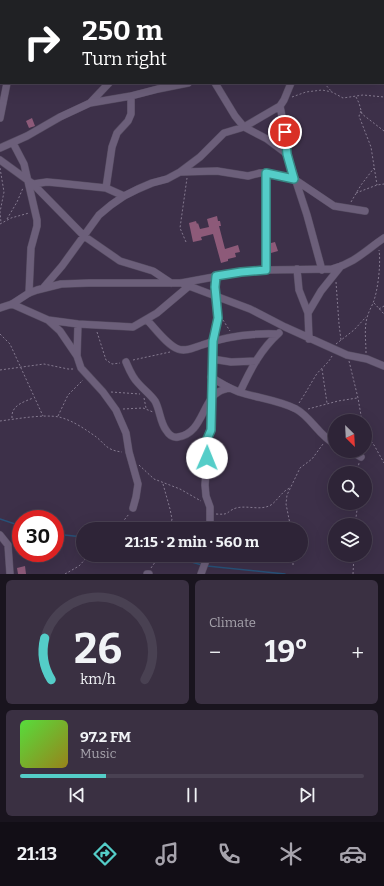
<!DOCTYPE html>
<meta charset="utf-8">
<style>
:root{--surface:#2e2437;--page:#3a3042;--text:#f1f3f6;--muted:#a7a4ad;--line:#494152;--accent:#54cdc8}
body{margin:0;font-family:Bitter,serif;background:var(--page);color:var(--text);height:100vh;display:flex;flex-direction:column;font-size:15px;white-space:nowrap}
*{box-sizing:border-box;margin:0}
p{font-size:13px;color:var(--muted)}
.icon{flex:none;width:22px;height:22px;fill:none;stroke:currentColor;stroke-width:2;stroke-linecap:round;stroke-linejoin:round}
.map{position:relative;height:574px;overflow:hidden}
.sheet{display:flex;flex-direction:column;gap:6px;padding:6px;background:#19141e;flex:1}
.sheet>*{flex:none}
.guide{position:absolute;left:0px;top:0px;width:384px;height:84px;box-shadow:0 4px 16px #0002,0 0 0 1px var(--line);background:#202124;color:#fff;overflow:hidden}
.needle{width:26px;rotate:156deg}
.fabs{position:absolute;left:328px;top:414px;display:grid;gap:8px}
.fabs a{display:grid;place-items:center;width:44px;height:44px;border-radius:50%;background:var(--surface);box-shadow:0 4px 16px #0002,0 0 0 1px var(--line);font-size:20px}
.speed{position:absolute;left:12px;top:510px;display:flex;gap:8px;font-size:20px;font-weight:700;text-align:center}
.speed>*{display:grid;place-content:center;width:52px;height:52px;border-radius:50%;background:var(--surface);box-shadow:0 4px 16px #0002,0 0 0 1px var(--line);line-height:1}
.speed .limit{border:6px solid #d22;background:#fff;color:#111}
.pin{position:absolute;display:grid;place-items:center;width:34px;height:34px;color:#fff;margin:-17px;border:2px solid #fff;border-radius:50%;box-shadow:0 1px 4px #0007}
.me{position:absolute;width:44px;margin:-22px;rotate:1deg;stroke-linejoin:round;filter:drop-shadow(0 0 3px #0008)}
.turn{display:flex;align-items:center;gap:14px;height:84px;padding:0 16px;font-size:18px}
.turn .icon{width:52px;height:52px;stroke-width:2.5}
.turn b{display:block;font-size:28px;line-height:34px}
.big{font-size:30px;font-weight:700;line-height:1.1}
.sheet .tile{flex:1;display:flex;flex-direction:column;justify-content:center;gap:6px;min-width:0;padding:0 14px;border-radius:6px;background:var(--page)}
.sheet .dial{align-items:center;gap:0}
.dial svg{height:104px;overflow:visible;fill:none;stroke:var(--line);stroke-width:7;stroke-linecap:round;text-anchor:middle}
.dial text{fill:var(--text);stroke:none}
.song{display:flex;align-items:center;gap:12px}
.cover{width:48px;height:48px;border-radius:6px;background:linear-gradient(135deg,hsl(110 70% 55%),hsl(50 70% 35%))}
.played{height:4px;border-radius:2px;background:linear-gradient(90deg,var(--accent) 25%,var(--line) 25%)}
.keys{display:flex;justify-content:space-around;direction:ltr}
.heat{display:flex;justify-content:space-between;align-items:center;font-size:22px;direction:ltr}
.sheet .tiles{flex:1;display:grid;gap:6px;grid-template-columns:1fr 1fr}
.tile:last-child{grid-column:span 2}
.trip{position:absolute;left:76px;top:522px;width:232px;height:40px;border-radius:20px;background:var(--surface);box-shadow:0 4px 16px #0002,0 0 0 1px var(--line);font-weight:700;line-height:40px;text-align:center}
.tab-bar{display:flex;height:64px;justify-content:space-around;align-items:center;background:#120e16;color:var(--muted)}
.tab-bar .icon{width:28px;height:28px}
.tab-bar .current{color:var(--accent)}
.tab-bar b{font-size:18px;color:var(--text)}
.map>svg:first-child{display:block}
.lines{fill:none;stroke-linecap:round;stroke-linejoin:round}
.stream{stroke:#285279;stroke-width:1.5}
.building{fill:#8d5a79}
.minor-casing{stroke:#564c61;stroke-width:8}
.path{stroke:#857a90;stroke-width:1;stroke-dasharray:2 2;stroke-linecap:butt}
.minor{stroke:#6c5f7a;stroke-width:7}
.route-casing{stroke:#378582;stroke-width:10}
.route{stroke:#54cdc8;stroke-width:7}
</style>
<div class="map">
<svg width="384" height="574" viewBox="0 0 384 574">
<rect width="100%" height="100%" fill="#3d3049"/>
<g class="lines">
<path class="stream" d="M0,519L21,526
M55,534L83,537
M167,555L202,565
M207,566L285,574"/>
</g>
<path class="building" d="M32,118L35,126L29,128L26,121Z
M217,216L218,221H220L221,226H219L225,249L238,245L240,252L235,253L236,257L228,259V261L221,263L213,234L201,237L202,240L193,242L189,223L196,221L197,224L198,223L200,229L209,227L207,219Z
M275,242L278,251L271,253V243Z
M25,566L26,574H18L17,568Z"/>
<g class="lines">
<g class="minor-casing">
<path id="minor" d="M8,0V1
M237,1L238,0
M342,1V0
M215,83L235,116L244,127L267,139L287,154
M90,103L109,83
M280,106L285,132L287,154L307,215L322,270
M0,118L7,83
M13,143L24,164L37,220V226L31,248L29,293
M0,148L27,136L60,117L90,103L131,96L158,89L188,83
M0,160L33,184L84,236L120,261L153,271L171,283
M181,172L217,171L248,176L260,173H266L294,179L334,206L365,211
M33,184L47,182L58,183L106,188L124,196
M106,188L112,147L117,133L128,121L131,114V96
M297,269L299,290L308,313
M266,270V173
M181,283L250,309L285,327L347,355L367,359L384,366
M44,287L62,266L99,215L111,205L124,196L138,189L152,183L167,179L180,172L200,157L224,133L244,127L280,106L284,100L291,83
M12,304L48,320L78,324L133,327L157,313L189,286
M0,308L12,304L29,293L37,290L61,284L89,283H181L241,272L266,270L332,269C355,263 366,250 384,238
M147,320C155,328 167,345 178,349C186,352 195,347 202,345C227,336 251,333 277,334
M49,321L60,331L77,356
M78,324L77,356L81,368L103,392L116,410L126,433L129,452L138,484L136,497L133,508
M309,339L308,313L321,291L341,266
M212,359L231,362L256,361
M126,362C129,369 132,377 138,383C144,390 150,394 155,401C160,410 160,422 166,430C169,435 173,438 178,437C198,434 201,413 211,399C215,392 222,390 229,388
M211,377C220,383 229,388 239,392C257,398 278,400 296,409C311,417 319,436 335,444
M240,392C250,370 261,349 279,333
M351,451L361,457
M210,529V507L206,496L205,485L207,458L205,444L211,430L213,341L218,318L215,287L216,276
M0,535L8,545L10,574
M147,574H149
M201,574L208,555"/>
</g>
<path class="path" d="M289,0L290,1
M265,1V0
M324,83L332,92
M292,97L306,92L322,90L332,92L343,98L363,95L384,97
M356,97L359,103L362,114L384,131
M361,111L359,116L371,147L377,185
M0,168L4,192L0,212L1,223
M356,193L377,185L384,184
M351,202L361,185L374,168
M7,219L17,202L23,188
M0,224L11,218L29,213
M186,242L180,228L187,178
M336,282L339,324L341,340
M374,303L384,314
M379,309L384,306
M223,320L230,331
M97,332L106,360L112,364L120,363
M0,334L10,344L43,416
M336,344L354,330L366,317
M366,353C366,341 364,329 367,318C368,313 371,308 373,303C378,291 381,263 379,250
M133,360L170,352
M349,361L358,398L362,421
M322,369L327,403
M0,370L44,364L68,369H75
M111,392L140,394
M144,398L146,408
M299,403C305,394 310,385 316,375C321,368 328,364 332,356
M123,409L143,408L153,412
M308,409L338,401L357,398
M58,416L68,395L83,380
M12,418C11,405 24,402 33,398
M0,421C16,419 44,414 59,417C71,420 82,427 92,434C105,442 104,450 122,452
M365,431L367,436L374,445L384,463
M365,448L367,445V437
M139,465L154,479L180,489L201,501
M357,473L359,463
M163,484L170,509L172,519L170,529
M355,503L357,510L355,525
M216,514C231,515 225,512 236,508C248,505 260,511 271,505C278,500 282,491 290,488
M117,529L129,514
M291,529L286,504L287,495L300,468L312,459L323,444
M293,565V555
M151,568L160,555
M65,574L79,566L89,555
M353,574L354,555"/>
<use href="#minor" class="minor"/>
</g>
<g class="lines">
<g class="route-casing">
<path id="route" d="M207,458L205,444L211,430L213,341L218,318L215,287L216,276L241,272L266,270V173L294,179L287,154L285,132"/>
</g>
<use href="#route" class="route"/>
</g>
</svg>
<div class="fabs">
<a><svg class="needle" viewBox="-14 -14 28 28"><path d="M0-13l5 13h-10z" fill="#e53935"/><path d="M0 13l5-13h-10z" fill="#a7a4ad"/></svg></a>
<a><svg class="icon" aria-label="search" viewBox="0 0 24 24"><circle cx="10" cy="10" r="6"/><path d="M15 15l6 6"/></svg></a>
<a><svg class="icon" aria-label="layers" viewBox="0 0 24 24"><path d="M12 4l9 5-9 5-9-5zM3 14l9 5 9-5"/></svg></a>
</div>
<div class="speed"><div class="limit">30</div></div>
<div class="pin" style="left:285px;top:132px;background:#d93025"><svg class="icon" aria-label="arrive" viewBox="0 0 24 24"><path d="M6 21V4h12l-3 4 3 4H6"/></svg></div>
<svg class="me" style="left:207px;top:458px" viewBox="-20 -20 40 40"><circle r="19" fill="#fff"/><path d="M0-13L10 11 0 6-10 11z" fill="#54cdc8"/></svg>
<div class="trip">21:15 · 2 min · 560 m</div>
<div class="guide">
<div class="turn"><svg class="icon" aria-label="right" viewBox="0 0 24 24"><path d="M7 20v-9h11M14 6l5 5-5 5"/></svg><div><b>250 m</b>Turn right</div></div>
</div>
</div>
<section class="sheet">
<div class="tiles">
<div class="tile dial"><svg viewBox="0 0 100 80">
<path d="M14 69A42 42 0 1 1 86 69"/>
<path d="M14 69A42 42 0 0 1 9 37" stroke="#54cdc8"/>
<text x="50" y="56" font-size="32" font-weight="700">26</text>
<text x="50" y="72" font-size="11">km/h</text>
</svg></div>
<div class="tile"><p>Climate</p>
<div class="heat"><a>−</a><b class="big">19°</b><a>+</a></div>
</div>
<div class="tile">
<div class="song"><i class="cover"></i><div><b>97.2 FM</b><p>Music</p></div></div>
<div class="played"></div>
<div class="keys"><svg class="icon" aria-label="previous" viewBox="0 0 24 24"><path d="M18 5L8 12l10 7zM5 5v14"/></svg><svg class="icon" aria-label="pause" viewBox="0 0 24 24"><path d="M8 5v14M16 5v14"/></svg><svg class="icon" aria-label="next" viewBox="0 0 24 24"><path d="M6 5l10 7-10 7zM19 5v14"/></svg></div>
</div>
</div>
</section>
<nav class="tab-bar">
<b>21:13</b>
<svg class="icon current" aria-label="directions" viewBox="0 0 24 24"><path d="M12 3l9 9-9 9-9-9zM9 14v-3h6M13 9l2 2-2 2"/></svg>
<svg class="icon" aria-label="music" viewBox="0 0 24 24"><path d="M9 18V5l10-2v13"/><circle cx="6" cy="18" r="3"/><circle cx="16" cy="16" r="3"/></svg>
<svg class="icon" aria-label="phone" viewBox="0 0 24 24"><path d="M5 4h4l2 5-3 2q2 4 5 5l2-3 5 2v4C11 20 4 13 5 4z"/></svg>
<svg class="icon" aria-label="climate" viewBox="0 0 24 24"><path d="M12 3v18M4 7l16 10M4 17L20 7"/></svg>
<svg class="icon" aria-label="car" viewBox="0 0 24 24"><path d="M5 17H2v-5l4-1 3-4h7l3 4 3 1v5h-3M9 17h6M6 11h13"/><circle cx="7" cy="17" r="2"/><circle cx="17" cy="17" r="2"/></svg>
</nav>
